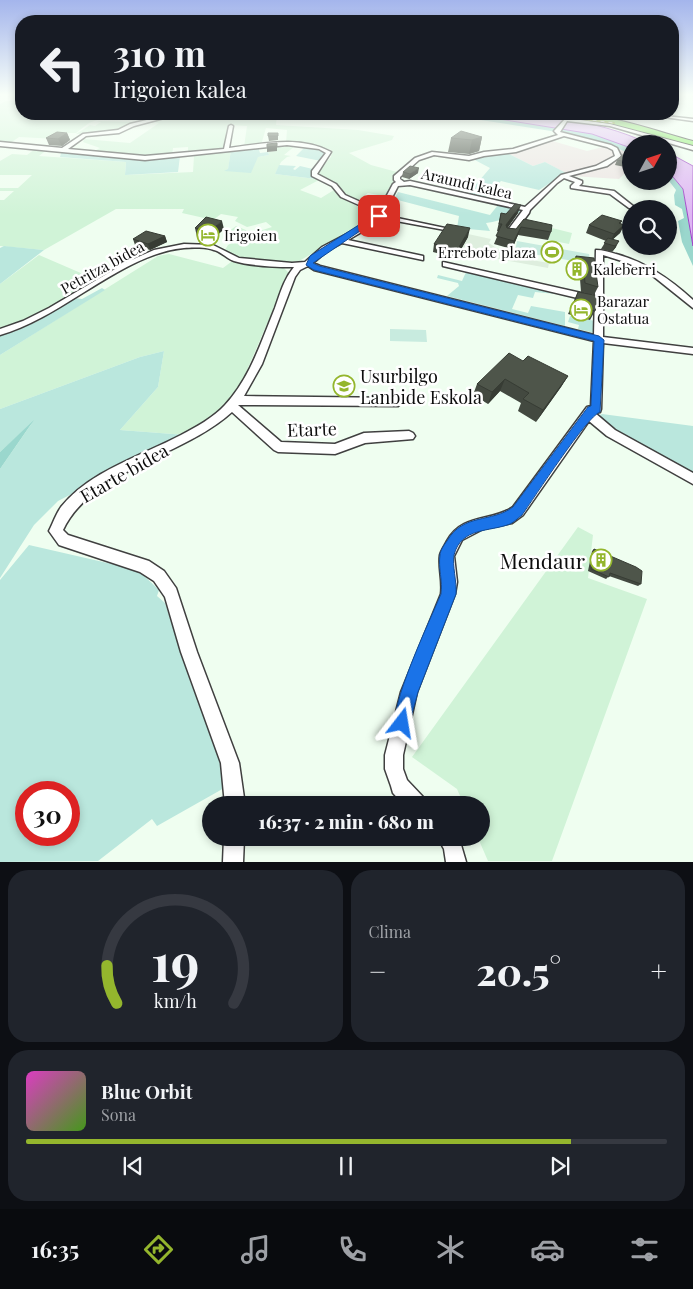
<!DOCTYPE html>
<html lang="es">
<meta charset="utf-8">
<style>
:root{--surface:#171b24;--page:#20242c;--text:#f1f3f6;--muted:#9ea1a6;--line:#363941;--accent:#94b62d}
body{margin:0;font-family:"Playfair Display",serif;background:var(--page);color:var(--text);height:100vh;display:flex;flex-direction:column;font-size:19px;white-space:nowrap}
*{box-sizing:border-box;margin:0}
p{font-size:16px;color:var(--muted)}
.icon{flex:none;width:28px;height:28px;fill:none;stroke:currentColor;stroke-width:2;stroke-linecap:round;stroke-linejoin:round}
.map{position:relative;height:862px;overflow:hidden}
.sheet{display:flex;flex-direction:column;gap:8px;padding:8px;background:#0d0f14;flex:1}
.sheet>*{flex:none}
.guide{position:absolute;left:15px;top:15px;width:664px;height:105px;border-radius:20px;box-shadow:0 2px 8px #0003;background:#171b24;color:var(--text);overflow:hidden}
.needle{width:32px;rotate:50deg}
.fabs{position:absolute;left:622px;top:135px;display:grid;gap:10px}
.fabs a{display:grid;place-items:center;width:55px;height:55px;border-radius:50%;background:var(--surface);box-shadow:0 2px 8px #0003;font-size:25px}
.speed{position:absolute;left:15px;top:781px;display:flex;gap:10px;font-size:25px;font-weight:700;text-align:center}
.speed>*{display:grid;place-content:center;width:65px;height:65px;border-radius:50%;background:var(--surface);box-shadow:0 2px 8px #0003;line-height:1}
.speed .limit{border:8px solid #d22;background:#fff;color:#111}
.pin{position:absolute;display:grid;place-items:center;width:42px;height:42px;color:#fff;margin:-21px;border-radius:10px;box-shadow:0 2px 8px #0006}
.me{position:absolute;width:55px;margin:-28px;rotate:14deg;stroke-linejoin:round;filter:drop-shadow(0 0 4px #0008)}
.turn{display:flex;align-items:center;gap:18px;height:105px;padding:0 15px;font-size:22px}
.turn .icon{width:65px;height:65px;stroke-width:2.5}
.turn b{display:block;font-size:35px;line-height:42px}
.big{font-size:38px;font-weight:800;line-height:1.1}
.sheet .tile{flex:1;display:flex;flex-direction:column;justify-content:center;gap:8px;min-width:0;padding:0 18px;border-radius:20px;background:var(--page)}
.sheet .dial{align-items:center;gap:0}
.dial svg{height:130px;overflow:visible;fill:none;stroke:var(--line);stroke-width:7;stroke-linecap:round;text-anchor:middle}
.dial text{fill:var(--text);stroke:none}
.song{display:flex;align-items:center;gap:15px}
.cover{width:60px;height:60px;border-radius:8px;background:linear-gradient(135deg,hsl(310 70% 55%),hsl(100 70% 35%))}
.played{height:5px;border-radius:2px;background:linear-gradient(90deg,var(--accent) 85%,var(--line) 85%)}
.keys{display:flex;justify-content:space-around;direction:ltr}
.heat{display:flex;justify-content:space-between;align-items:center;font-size:28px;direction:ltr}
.sheet .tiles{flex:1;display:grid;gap:8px;grid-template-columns:1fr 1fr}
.tile:last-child{grid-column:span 2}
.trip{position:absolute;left:202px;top:796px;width:288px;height:50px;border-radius:25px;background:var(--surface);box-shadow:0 2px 8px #0003;font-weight:800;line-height:50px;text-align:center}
.menu{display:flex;height:80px;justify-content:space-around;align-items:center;background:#090b0e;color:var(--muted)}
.menu .icon{width:35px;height:35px}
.menu .active{color:var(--accent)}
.menu b{font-size:22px;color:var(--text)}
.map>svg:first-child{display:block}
.industrial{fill:#ece4e2}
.farmland{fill:#d0f3d7}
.green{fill:#bae7dd;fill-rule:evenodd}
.forest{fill:#9ad7cd}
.pitch{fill:#c8ebdf}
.plaza{fill:#deeede}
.water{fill:#deb6f3;stroke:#9d41c6}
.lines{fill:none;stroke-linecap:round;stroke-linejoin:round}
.minor-casing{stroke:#404040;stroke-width:3}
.highway-casing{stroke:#1e1e1e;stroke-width:2}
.minor{fill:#fff;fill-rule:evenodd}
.highway{fill:#82ec5e;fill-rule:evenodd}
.rail-casing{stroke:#94b62d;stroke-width:2}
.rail{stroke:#fff;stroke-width:1;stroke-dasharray:4;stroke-linecap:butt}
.wall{fill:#434940}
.shaded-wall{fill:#373c34}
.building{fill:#4e554a;stroke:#373c34}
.route{fill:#1a73e8;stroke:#114b97}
.labels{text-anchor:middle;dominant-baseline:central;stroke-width:5;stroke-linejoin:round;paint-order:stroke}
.far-street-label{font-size:15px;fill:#0d0d0d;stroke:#fff}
.far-poi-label{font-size:15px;fill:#0d0d0d;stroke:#fff;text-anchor:start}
.poi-label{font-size:18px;fill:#0d0d0d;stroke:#fff;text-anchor:start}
.street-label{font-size:18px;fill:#0d0d0d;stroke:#fff}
.near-poi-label{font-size:21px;fill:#0d0d0d;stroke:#fff;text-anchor:end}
</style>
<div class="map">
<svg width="693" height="862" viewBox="0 0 693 862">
<rect width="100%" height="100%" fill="#effef0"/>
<path class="industrial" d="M549,140L587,151L611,145L631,154V167L619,179L571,176L545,162L533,166L507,153Z"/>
<path class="farmland" d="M6,101H21V114H113L89,123L76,133H58V139L19,137L9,144L0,143V104Z
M179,114L216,116L220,114H277L276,125L358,130L394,136L392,140L349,153L371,165L397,172L388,197L368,193L357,201L345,194L336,184L319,176V171L331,157L332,150L307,144L286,143L287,130L266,128L261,145L244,147L247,126L230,125L225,149L223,150L188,153V147L173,148L172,155L147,157L93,152L100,148L83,142L84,139L130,143L159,123L150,122Z
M96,121H98L135,122L112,132L76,134L90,125L95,126L101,122Z
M296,145L284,155L291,156L287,157L281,162L275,174L316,179L319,180L300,190L321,198L334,190L341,198L375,215L370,221L299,261L285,263L238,258L227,253L225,250L228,245L241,238L228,232L236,226L253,233L272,227L266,222L247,227L235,221L238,217L221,214L213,220L182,213L184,209H116L44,250L0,246V200H4L14,191H0V188H18L32,175H0V161L12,154L27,155L35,149H48L39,156L126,162L125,175L193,172L194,156L231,150L228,170L226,171L258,157L269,155L268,152L276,151L274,146Z
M548,227L572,233L569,244L544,239Z
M169,254L223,268L231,262L284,268L289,273L238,391L220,413L186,435L120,430L158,387L164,351L140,357L0,409V355L158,256Z
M39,255L97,280L37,317L0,330V284Z
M578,527L593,535L588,578L647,599L552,861H488L478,838H481V805H464L457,789L412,757Z"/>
<path class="green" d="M306,146L324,151L325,154L321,161L296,156Z
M258,147L260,153L268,152L269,155L258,157L251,173L224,171L228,169L231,150Z
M62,150L120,157L180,156L178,172L125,175L126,162L60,157Z
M507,153L533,166L545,162L566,173L539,190L501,181L485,198L468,194L490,168L473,159L484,155Z
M279,165L296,166L293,169L295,170L300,166L313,169L312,175L316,179L275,174Z
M398,192L490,215L498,205L523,211L521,214L512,211L509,217L516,219C505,217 497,222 486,223L490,231L457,228L459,216L394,199Z
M4,246L44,250L0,284V248Z
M466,272L556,294L535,292L533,298L518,295L512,309L528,313L531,306L565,312V326L447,296L459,286L458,283L437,278L438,275L462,281Z
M102,288L105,290L0,355V335L16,331L40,320L75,298L82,299Z
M570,316L595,321L594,333L578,329L579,325L568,322Z
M164,351L158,387L120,430L186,435L58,501L34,525L0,578V469L32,423L0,452V409L140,357Z
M602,414L693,426V473L613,431L594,418Z
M29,545L138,570L159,590L157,596L165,603L190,681L219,757L226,787L157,826L152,819L98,861L0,862V580ZM26,792H69V835H26Z"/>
<path class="forest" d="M442,114C479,114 603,128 631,148V154L602,142L551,131Z
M669,172L683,189L693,246V266L682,242L678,221L684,218L682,209L675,205L674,195L676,190L669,181Z
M34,420L0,469V452Z"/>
<path class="pitch" d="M517,241L589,254L591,264L515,251Z
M390,329L426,330L427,342L390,341Z"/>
<path class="plaza" d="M468,234L491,239L489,243L508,256L549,263L548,268L459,252Z"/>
<path class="water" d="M468,114C529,114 594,117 649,144H631V148L592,134Z
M669,153L693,166V246L683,189L669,172Z"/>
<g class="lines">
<g class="minor-casing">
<path id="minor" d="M172,114H179L134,126L119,133L86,136L68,149L145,156L224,149L229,126L231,125L233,126L229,148C262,144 300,135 331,152L317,174L336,184L345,195L372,207L378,212L393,184L396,182L394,180V176L415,158L432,152L469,156L484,152L513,149L558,135L554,131L566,118L610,124L693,146V150L610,126L567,121L560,132L611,145L617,148L621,156L607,166L569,176L582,181V183L579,186L614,191L633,206V208H629L610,194L571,188V186L575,182L564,178L557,183L530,210L529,213L512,236H509L505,234L523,210L410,185L398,186L383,215L445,228V230L380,218L365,230L348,240L423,256V260L342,243L327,251L313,263L320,266L594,335L596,250C603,250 609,252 616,254C646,262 670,279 693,300V308L648,272L625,262L603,255V337L693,348V354L603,343L601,409L600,412L595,413L615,430L693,473V484L607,436L589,421L523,515L512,523L483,529L462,540L454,556L457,582L455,594L417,692L403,755V769L407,780L424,798L427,805H404L393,793L391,786L385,769V755L401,692L441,594C443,580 438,568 440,555C441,551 445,545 447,541C462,513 492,522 513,507L587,407L591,406L594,341L314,270L308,266L300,270L295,277L262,364L244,396L398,398L403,402L398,406L238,405L281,442L335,444L364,433L409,431L413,433L415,436L413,439L365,443L335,454L278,452L274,450L232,412C184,456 91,470 63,530L68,535L149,561L164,571L176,588L197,652L239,763L245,805H225L221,763L181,652L165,597L154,581L140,572L59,545L49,531C53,523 56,514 61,507C90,471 141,456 181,435C196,427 213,418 225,405C250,378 261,342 275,308C280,294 284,279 294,267C278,267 250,266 234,261C227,259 222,252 214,250C207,247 192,247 184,248C121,254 64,317 0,335V329L23,321L49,308L127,262L154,250L184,244L213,245L239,258L292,263L305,262L322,247L360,227L375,216L368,209L341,197L332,186L312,176V171L326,153L319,149L287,145L145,160L0,146V142L62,148L83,134L118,130L130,124ZM564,136L607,147L613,150L615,156L596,166L561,175L525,207L410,181L404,182L400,179V177L419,160L434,155L469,160L484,156L516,152Z
M638,114H642L639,117L637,116Z
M647,114L693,119V121L649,115Z
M443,262L590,295L594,298L590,301L443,266Z
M224,838H244L243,862H223Z
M438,838H459L466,862H446L444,849Z"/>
</g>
<g class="highway-casing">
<path id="highway" d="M556,114C602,111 649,129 693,141V145L610,123Z"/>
</g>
<use href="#minor" class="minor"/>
<use href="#highway" class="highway"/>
<g class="rail-casing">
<path id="rail" d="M545,114L614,123"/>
</g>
<use href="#rail" class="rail"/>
</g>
<path class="wall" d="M67,133L70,140L62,146L49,145L46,138Z
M278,133V140L269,141L268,136Z
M482,137L479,151L469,154L448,152L451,138Z
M631,151V167L630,168L615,165L617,160Z
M403,172L418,173L409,179L402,177Z
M501,213L506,214L518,213L507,228L516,229L524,219L551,232L548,240L518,235L512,249L494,244L499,232L497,231Z
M622,221L620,224L624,225L620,233L613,239L616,247L612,252L601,249L606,241L586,233L589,225Z
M195,228L224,229L212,240L197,237Z
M165,236L167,242L150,250L135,245L133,239Z
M468,237L456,258L433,252L434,244Z
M576,256L598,287L594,295L581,292L580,279L572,278V264Z
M578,292L595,311L590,320L568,314Z
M523,361L568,376L561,387L536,422L518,411L521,403L500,391L488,404L473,395L477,384Z
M594,549L641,584L638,586L609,576L606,579L588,571L592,551Z"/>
<path class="shaded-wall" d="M67,133L70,140L62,146L58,139Z
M482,137L479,151L469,154L472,140Z
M277,143V151L267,152V147Z
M419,168L418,173L409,179L410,174Z
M521,205L518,213L504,233L506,225Z
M222,221L224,229L212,240L210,231Z
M624,225L620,233L610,242L614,234Z
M521,227L518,235L512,249L514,241Z
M470,228L468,237L456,258L458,249Z
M165,236L167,242L150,250L148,244Z
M619,241L616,247L612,252L615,246Z
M568,376L561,387L536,422L543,410Z
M505,379L500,391L488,404L492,392Z"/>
<path class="building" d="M461,131L482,137L472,140L451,138Z
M57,132L67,133L58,139L46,138Z
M268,133H278V136H268Z
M277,143V146L267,147V144Z
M627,151H631V163L617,160Z
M410,166L419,168L410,174L403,172Z
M515,204L521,205L506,225L507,228L516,229L524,219L552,225L551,232L521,227L514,241L496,236L502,224H499L501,213L506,214Z
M602,215L622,221L619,223L624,225L614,234L589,225Z
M206,217L222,221L210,231L195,228Z
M447,224L470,228L458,249L434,244Z
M146,231L165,236L148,244L133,239Z
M608,238L619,241L615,246L604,243Z
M576,256L594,258L598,287L585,283L584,271L576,270Z
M578,292L599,296L595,311L573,305Z
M509,353L523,361L528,356L568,376L543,410L523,399L529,393L505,379L492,392L477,384Z
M594,549L636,567L642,571L641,584L610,573L609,577L591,569Z"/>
<linearGradient id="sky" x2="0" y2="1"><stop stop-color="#a4b5ec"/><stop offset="0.44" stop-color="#f8fff8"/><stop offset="1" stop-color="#f8fff8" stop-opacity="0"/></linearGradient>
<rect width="693" height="215" fill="url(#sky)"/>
<path class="route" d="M376,214L382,216L313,263L319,266L599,336L604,340L600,412C587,416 534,498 522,515C518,518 514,522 510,524C490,532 461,527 454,555C452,565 457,582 456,594L418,692L408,729L402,732L396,729C387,710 431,618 441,594C443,581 438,568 440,555C440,551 444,545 447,541C463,513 492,523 513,507L588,407L591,406L594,341L314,270L306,265L310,256Z"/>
<defs>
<g id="hotel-ring" transform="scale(1.125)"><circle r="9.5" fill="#fff" stroke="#94b62d" stroke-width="1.5"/><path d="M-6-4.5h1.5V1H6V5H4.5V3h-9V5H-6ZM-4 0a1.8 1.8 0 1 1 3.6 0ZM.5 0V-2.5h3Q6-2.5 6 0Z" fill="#94b62d"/></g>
<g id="stadium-ring" transform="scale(1.125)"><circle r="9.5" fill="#fff" stroke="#94b62d" stroke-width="1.5"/><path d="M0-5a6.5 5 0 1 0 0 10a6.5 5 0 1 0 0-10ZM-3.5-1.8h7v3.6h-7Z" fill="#94b62d"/></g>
<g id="building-ring" transform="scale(1.125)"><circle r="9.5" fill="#fff" stroke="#94b62d" stroke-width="1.5"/><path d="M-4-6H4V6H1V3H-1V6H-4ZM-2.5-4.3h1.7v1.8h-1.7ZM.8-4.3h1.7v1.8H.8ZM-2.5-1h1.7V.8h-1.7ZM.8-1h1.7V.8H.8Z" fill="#94b62d"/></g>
<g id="school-ring" transform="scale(1.125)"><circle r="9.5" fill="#fff" stroke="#94b62d" stroke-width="1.5"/><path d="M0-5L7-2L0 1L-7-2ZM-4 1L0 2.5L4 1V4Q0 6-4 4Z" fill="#94b62d"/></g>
</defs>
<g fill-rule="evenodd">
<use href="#hotel-ring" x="208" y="235"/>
<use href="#stadium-ring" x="552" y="252"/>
<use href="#building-ring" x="577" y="269"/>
<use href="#hotel-ring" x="581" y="310"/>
<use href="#school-ring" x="344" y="386"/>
<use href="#building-ring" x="601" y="560"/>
</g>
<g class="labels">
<g class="far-street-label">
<text transform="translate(467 183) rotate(13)">Araundi kalea</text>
<text transform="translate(102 267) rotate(-29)">Petritza bidea</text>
</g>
<g class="far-poi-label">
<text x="224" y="235">Irigoien</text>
<text x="536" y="252" text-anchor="end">Errebote plaza</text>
<text x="593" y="269">Kaleberri</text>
<text x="597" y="301">Barazar<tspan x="597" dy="17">Ostatua</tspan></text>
</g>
<g class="poi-label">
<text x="360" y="376">Usurbilgo<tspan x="360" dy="21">Lanbide Eskola</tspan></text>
</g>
<g class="street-label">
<text transform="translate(312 429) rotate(-2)">Etarte</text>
<text transform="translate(124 473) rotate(-30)">Etarte bidea</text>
</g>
<g class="near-poi-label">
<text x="585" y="560">Mendaur</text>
</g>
</g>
</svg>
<div class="fabs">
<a><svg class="needle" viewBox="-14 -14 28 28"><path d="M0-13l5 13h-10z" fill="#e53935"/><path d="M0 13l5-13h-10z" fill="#9ea1a6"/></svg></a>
<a><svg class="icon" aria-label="search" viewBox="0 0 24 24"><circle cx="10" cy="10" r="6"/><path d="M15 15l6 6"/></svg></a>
</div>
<div class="speed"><div class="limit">30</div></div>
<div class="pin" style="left:379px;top:216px;background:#d93025"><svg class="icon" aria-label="arrive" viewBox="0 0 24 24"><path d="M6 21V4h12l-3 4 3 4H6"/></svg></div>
<svg class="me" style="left:402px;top:723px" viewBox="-20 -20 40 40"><path d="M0-17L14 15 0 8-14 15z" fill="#1a73e8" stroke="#fff" stroke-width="4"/></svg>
<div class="trip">16:37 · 2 min · 680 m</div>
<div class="guide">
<div class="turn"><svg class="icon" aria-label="left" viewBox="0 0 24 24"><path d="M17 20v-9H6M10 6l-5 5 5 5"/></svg><div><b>310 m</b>Irigoien kalea</div></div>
</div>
</div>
<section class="sheet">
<div class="tiles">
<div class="tile dial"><svg viewBox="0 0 100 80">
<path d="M14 69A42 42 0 1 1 86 69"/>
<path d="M14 69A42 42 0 0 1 8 46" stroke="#94b62d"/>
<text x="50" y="56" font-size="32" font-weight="700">19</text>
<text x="50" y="72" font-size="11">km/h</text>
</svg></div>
<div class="tile"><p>Clima</p>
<div class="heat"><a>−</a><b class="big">20.5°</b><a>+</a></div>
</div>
<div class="tile">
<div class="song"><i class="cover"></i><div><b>Blue Orbit</b><p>Sona</p></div></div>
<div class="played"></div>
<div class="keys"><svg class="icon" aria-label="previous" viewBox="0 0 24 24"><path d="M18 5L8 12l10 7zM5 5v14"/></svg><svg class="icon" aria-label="pause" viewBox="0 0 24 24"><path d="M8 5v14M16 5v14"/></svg><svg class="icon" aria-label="next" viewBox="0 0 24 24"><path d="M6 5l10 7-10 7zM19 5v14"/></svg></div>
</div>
</div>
</section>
<nav class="menu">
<b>16:35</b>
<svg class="icon active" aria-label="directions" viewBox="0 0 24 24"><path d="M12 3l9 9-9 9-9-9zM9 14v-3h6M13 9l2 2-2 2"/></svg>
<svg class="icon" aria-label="music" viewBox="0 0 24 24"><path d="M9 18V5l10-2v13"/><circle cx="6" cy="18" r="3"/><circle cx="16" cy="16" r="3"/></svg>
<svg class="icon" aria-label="phone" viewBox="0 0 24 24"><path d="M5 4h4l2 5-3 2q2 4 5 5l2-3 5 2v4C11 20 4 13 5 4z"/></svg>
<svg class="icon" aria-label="climate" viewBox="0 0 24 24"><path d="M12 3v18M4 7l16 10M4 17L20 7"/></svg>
<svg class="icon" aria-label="car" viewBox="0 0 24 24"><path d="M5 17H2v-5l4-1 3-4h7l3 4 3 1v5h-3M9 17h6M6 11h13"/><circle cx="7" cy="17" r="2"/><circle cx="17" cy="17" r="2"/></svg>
<svg class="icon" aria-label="filters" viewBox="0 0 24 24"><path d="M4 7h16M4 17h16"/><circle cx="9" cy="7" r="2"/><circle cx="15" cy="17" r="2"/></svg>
</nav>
